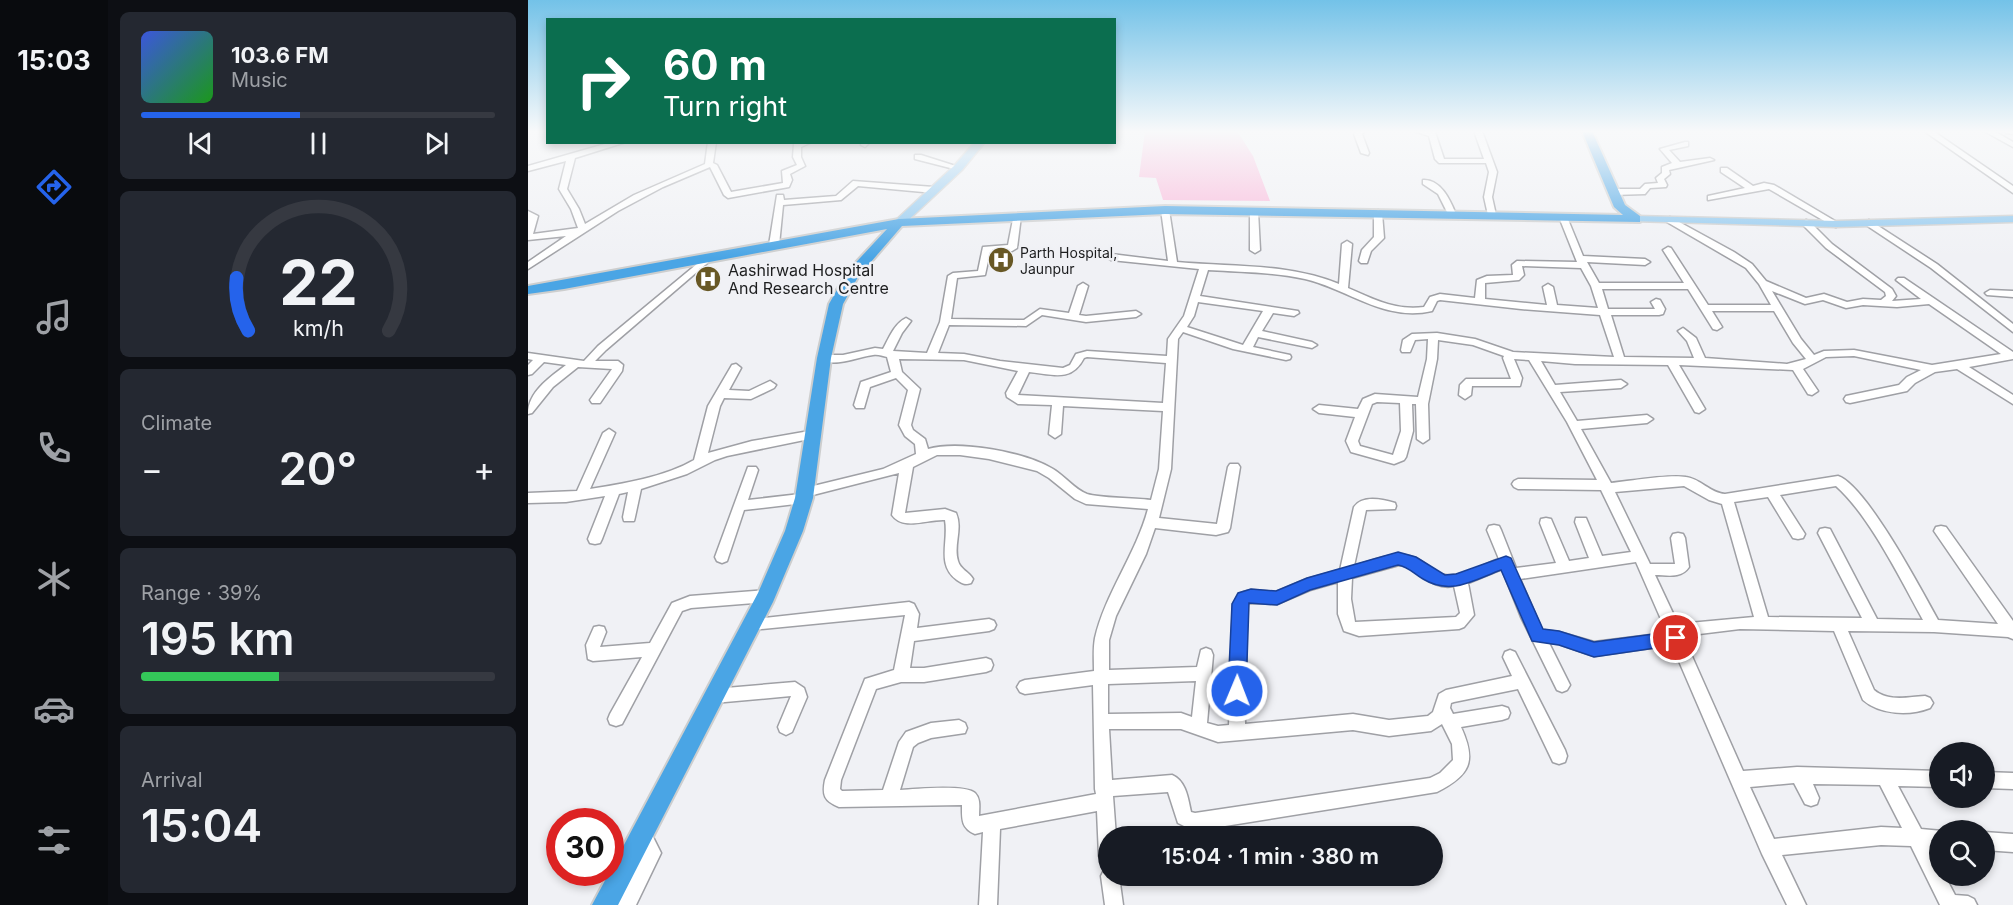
<!DOCTYPE html>
<meta charset="utf-8">
<style>
:root{--surface:#171b24;--page:#242831;--text:#f1f3f6;--muted:#9ea1a6;--line:#363941;--accent:#2563eb}
body{margin:0;font-family:Inter,sans-serif;background:var(--page);color:var(--text);height:100vh;display:flex;flex-direction:column;font-size:22px;white-space:nowrap}
*{box-sizing:border-box;margin:0}
p{font-size:20px;color:var(--muted)}
.icon{flex:none;width:33px;height:33px;fill:none;stroke:currentColor;stroke-width:2;stroke-linecap:round;stroke-linejoin:round}
.map{position:relative;flex:1;overflow:hidden}
.drawer{display:flex;flex-direction:column;gap:12px;padding:12px;background:#0d0f14;width:420px}
.drawer>*{flex:none}
.hud{position:absolute;left:18px;top:18px;width:570px;height:126px;border-radius:0px;box-shadow:0 3px 9px #0003;background:#0b6e4f;color:#fff;overflow:hidden}
.buttons{position:absolute;left:1401px;top:742px;display:grid;gap:12px}
.buttons a{display:grid;place-items:center;width:66px;height:66px;border-radius:50%;background:var(--surface);box-shadow:0 3px 9px #0003;font-size:30px}
.speed{position:absolute;left:18px;top:808px;display:flex;gap:12px;font-size:30px;font-weight:700;text-align:center}
.speed>*{display:grid;place-content:center;width:78px;height:78px;border-radius:50%;background:var(--surface);box-shadow:0 3px 9px #0003;line-height:1}
.speed .limit{border:9px solid #d22;background:#fff;color:#111}
.pin{position:absolute;display:grid;place-items:center;width:51px;height:51px;color:#fff;margin:-26px;border:3px solid #fff;border-radius:50%;box-shadow:0 2px 6px #0007}
.me{position:absolute;width:66px;margin:-33px;rotate:1deg;stroke-linejoin:round;filter:drop-shadow(0 0 4px #0008)}
.turn{display:flex;align-items:center;gap:21px;height:126px;padding:0 18px;font-size:27px}
.turn .icon{width:78px;height:78px;stroke-width:2.5}
.turn b{display:block;font-size:42px;line-height:51px}
.big{font-size:45px;font-weight:600;line-height:1.1}
.drawer .widget{flex:1;display:flex;flex-direction:column;justify-content:center;gap:9px;min-width:0;padding:0 21px;border-radius:9px;background:var(--page)}
.drawer .dial{align-items:center;gap:0}
.dial svg{height:156px;overflow:visible;fill:none;stroke:var(--line);stroke-width:7;stroke-linecap:round;text-anchor:middle}
.dial text{fill:var(--text);stroke:none}
.song{display:flex;align-items:center;gap:18px}
.cover{width:72px;height:72px;border-radius:9px;background:linear-gradient(135deg,hsl(230 70% 55%),hsl(120 70% 35%))}
.played{height:6px;border-radius:3px;background:linear-gradient(90deg,var(--accent) 45%,var(--line) 45%)}
.keys{display:flex;justify-content:space-around;direction:ltr}
.heat{display:flex;justify-content:space-between;align-items:center;font-size:33px;direction:ltr}
.charge{height:9px;border-radius:4px;background:linear-gradient(90deg,#34c759 39%,var(--line) 0)}
.trip{position:absolute;left:570px;top:826px;width:345px;height:60px;border-radius:30px;background:var(--surface);box-shadow:0 3px 9px #0003;font-weight:600;line-height:60px;text-align:center}
main{display:flex;flex:1;min-height:0}
.dock{display:flex;flex-direction:column;width:108px;justify-content:space-around;align-items:center;background:#090b0e;color:var(--muted)}
.dock .icon{width:42px;height:42px}
.dock .on{color:var(--accent)}
.dock b{font-size:27px;color:var(--text)}
.map>svg:first-child{display:block}
.green{fill:#fab6d9}
.lines{fill:none;stroke-linecap:round;stroke-linejoin:round}
.minor-casing{stroke:#9fa0a5;stroke-width:3}
.major-casing{stroke:#cdcece;stroke-width:3}
.highway-casing{stroke:#cdcece;stroke-width:4}
.minor{fill:#fff;fill-rule:evenodd}
.major{fill:#92c9ef;fill-rule:evenodd}
.highway{fill:#4aa5e5;fill-rule:evenodd}
.route{fill:#2563eb;stroke:#184099;stroke-width:1.5}
.labels{text-anchor:middle;dominant-baseline:central;stroke-width:5;stroke-linejoin:round;paint-order:stroke}
.far-poi-label{font-size:14px;fill:#1d1e1f;stroke:#f0f1f5;text-anchor:start}
.poi-label{font-size:16px;fill:#1d1e1f;stroke:#f0f1f5;text-anchor:start}
</style>
<main>
<nav class="dock">
<b>15:03</b>
<svg class="icon on" aria-label="directions" viewBox="0 0 24 24"><path d="M12 3l9 9-9 9-9-9zM9 14v-3h6M13 9l2 2-2 2"/></svg>
<svg class="icon" aria-label="music" viewBox="0 0 24 24"><path d="M9 18V5l10-2v13"/><circle cx="6" cy="18" r="3"/><circle cx="16" cy="16" r="3"/></svg>
<svg class="icon" aria-label="phone" viewBox="0 0 24 24"><path d="M5 4h4l2 5-3 2q2 4 5 5l2-3 5 2v4C11 20 4 13 5 4z"/></svg>
<svg class="icon" aria-label="climate" viewBox="0 0 24 24"><path d="M12 3v18M4 7l16 10M4 17L20 7"/></svg>
<svg class="icon" aria-label="car" viewBox="0 0 24 24"><path d="M5 17H2v-5l4-1 3-4h7l3 4 3 1v5h-3M9 17h6M6 11h13"/><circle cx="7" cy="17" r="2"/><circle cx="17" cy="17" r="2"/></svg>
<svg class="icon" aria-label="filters" viewBox="0 0 24 24"><path d="M4 7h16M4 17h16"/><circle cx="9" cy="7" r="2"/><circle cx="15" cy="17" r="2"/></svg>
</nav>
<section class="drawer">
<div class="widget">
<div class="song"><i class="cover"></i><div><b>103.6 FM</b><p>Music</p></div></div>
<div class="played"></div>
<div class="keys"><svg class="icon" aria-label="previous" viewBox="0 0 24 24"><path d="M18 5L8 12l10 7zM5 5v14"/></svg><svg class="icon" aria-label="pause" viewBox="0 0 24 24"><path d="M8 5v14M16 5v14"/></svg><svg class="icon" aria-label="next" viewBox="0 0 24 24"><path d="M6 5l10 7-10 7zM19 5v14"/></svg></div>
</div>
<div class="widget dial"><svg viewBox="0 0 100 80">
<path d="M14 69A42 42 0 1 1 86 69"/>
<path d="M14 69A42 42 0 0 1 8 42" stroke="#2563eb"/>
<text x="50" y="56" font-size="32" font-weight="700">22</text>
<text x="50" y="72" font-size="11">km/h</text>
</svg></div>
<div class="widget"><p>Climate</p>
<div class="heat"><a>−</a><b class="big">20°</b><a>+</a></div>
</div>
<div class="widget"><p>Range · 39%</p><b class="big">195 km</b><div class="charge"></div></div>
<div class="widget"><p>Arrival</p><b class="big">15:04</b></div>
</section>
<div class="map">
<svg width="1485" height="905" viewBox="0 0 1485 905">
<rect width="100%" height="100%" fill="#f0f1f5"/>
<path class="green" d="M617,131H709L725,156L742,201L635,200L628,178L611,177Z"/>
<g class="lines">
<g class="minor-casing">
<path id="minor" d="M828,131H837L834,134L841,153L840,155L833,153L826,134Z
M886,131L907,132L916,159H956L946,131H954L969,172L964,197L968,215L967,217L960,215L956,197L961,172L958,163H911L907,159L901,136Z
M1396,131H1405L1485,186V193Z
M1456,131H1466L1485,142V147Z
M1477,131H1485V134L1478,133Z
M84,142H98L47,158L39,189L51,209L57,224L106,195L177,164L180,142H188L185,163L189,165L203,192L255,183L254,171L269,165L265,157L266,144L284,142L273,147V157L277,166L262,174L264,180L261,187L200,198L196,195L182,167L135,187L90,211L0,269V262L38,236L0,240V211L10,216L5,234L50,228L43,209L31,189L38,161L0,171V166Z
M334,142H342L337,147L333,145Z
M1157,142H1160V146L1141,150L1152,162L1182,158L1186,160L1141,170L1142,174L1136,179L1139,185L1138,187L1122,188L1117,194L1085,195L1081,192L1085,189H1112L1117,184L1130,183L1128,178L1134,173V167L1144,163L1132,149Z
M387,155H393L434,168L430,170L387,159Z
M1193,168H1199L1225,186L1236,183L1246,185L1312,224L1308,227L1305,226L1241,189L1180,200V196L1217,188L1193,172Z
M895,180C913,179 922,200 928,214L927,216H921L910,194L895,184Z
M325,181L406,187L410,190L406,193L330,186L313,200L255,205L251,245L249,247H243L241,245L249,195H255L256,200L308,196Z
M637,207L641,210L649,262C703,267 760,263 811,284L814,244L819,241L824,244L820,288C845,299 868,311 896,307L902,297L912,294L947,298L949,280L959,276L985,275L984,265L989,261L1049,262L1031,217L1035,214L1039,217L1055,256L1117,259L1122,262L1117,265L1059,262L1071,283H1156L1135,250L1140,247L1143,248L1180,305H1243L1231,284L1218,268L1139,222L1138,220L1142,217L1206,252L1224,264L1238,281L1278,298L1296,294L1319,302L1335,299L1353,300L1358,296L1357,292L1298,248L1275,225L1274,223L1278,220L1281,221L1304,244L1364,289L1368,296L1364,301L1393,299L1368,280L1370,278H1376L1485,352V359L1441,367L1485,395V404L1429,369L1407,372L1387,383L1379,391L1322,403L1318,402L1316,399L1318,396L1371,385L1379,377L1393,370L1326,356L1298,357L1275,369L1290,391L1284,395L1280,394L1265,370L1151,365L1177,409L1171,413L1167,412L1140,365L1047,364L1013,361L1027,385L1093,380L1099,384L1093,388L1032,392L1049,421L1119,415L1125,419L1119,423L1053,429L1083,483C1102,481 1141,474 1158,477C1173,479 1182,493 1197,494L1310,476C1338,485 1394,591 1410,620L1470,624L1406,531L1408,527L1413,526L1418,527L1485,621V639L1480,637L1406,632L1320,631L1346,690C1360,702 1380,697 1397,696L1402,698L1405,703L1402,708C1382,716 1352,715 1335,700L1306,631L1212,629L1155,636L1215,771L1269,767L1412,771V787L1370,786L1393,829L1414,831H1412V848L1402,847L1412,866V876H1417L1427,895L1440,896L1446,899L1449,905H1412L1383,846L1353,845L1254,855L1278,905H1259L1234,854L1144,645L1066,656L1031,644L1021,643L1042,685L1039,690L1034,692L1029,690L993,617L974,569L940,583L946,615L936,627L931,629L831,636L816,631L810,614V582L782,590L749,604L721,603L719,605L717,724L825,714L861,720L900,716L905,712L911,694L918,690L984,676L975,657L977,652L982,650L987,652L1037,750L1039,756L1037,762L1031,764L1025,762L990,689L926,702L923,703L922,708L925,714L974,706L980,708L982,713L980,718L974,720L933,727C949,762 942,775 909,792L666,831L650,823L640,792L585,796L588,837H580V865L574,862L571,856L569,811L472,829L469,905H451L455,832L447,834C433,828 434,819 434,805L311,807C296,801 294,795 297,780L337,679L366,670L377,615L223,630L218,628L216,624L218,620L381,602L386,604L391,614L389,628L461,619L466,621L468,625L466,629L461,631L386,641L382,668H396L458,658L463,660L465,665L463,670L458,672L396,682H373L348,689L313,780L312,789L314,791L355,790L371,742L378,732L403,723L431,720L437,723L439,728L437,733L403,738L390,743L385,747L372,790C386,789 438,784 447,793C453,799 451,808 451,816L568,794L567,789L565,685L497,694L492,692L489,687L492,682L497,680L566,671C566,660 565,649 567,638C577,594 608,554 620,509L558,504L547,499L521,478L509,471L461,459L432,455H409L385,467L377,513L417,509L428,513C435,529 425,545 430,561C432,569 441,572 445,579L443,583C437,585 435,584 429,580C408,565 421,542 417,520C400,519 375,531 364,515L371,473L281,496L280,501L276,503L216,510L199,561L194,563L189,561L187,557L220,467H228L230,470L220,500L272,494L273,489L355,469L388,454L387,444L377,436L371,425L380,390L368,378L342,387L336,408H328L326,405L333,382L363,372L359,357C354,356 350,354 345,355C329,357 304,369 291,358L296,355H315L347,348L355,349C361,338 366,324 378,318L383,321L374,333L365,351L399,353L412,322L420,276L425,273L450,271L455,247L480,245L486,214L493,216L489,248L484,251L462,252L457,275L429,278L423,319L496,320L512,309L541,313L550,286L555,283L560,286L551,315L558,316L608,311L613,314L608,317L558,322L514,315L498,326L421,325L410,353L436,354L472,361L535,368L542,365L548,354L559,351L639,356L640,339L656,316L671,269L583,260L578,257L583,254L640,261L633,210ZM994,266L1053,268L1063,286L1070,308L1029,305L1025,287L1020,284L1015,287L1019,305L957,299V283L991,280L996,275ZM680,270C712,272 745,272 777,279C820,289 856,322 904,311L909,301L912,300L993,309L1072,315L1086,357L985,352L947,339L909,333L884,334L875,340L873,350L874,352H882L887,340L900,339L899,359L890,397L847,394L835,399L830,409L791,405L785,409L791,413L827,417L818,441L823,452L866,464L876,460L878,457L885,431L884,404H888L889,439L895,443L901,439L900,404L909,359L910,340L945,345L976,356L975,358L983,379H938L932,385L931,395L937,399L943,395L944,386H992L994,378L986,359L1001,360L1039,422L1069,480L990,479L986,481L984,484L986,487L990,489L1073,490L1103,552L1074,556L1058,518H1048L1047,522L1061,558L1041,561L1023,519L1018,518L1013,519L1012,523L1028,563L988,568L973,530L971,526L966,525L961,526L959,530L971,559C954,565 935,577 917,575C907,574 901,566 893,561C872,547 848,560 826,566L838,510L867,509L868,506L867,503C854,499 834,495 826,507L812,570L779,579L748,592L723,590L716,592L711,594L705,604L701,725L690,726L679,723L685,655L683,650L678,648L673,650L669,667L581,670V640L588,616L618,554L627,528L688,535L700,532L702,528L712,467L710,464H702L700,467L689,524L631,518L643,469L650,339L655,332L705,349L758,360L762,359L763,357L762,355L725,347L730,337L784,348L789,345L784,342L734,331L745,313L766,316L771,313L770,311L672,296ZM1074,289H1160L1185,329L1189,330L1194,327L1184,311H1246L1265,343L1278,359L1259,364L1177,358L1168,338L1155,328L1150,331L1159,341L1166,358L1096,357L1083,315H1131L1135,314L1137,309L1132,300L1128,299L1123,302L1127,309H1080ZM1244,291L1277,304L1295,300L1318,308L1335,305L1369,307L1401,304L1473,354L1404,365L1326,350L1296,351L1286,355L1273,339ZM670,302L735,311L715,345L659,327L666,316ZM559,357L638,363L635,403L490,395L501,372C524,374 543,383 556,358ZM371,359L436,360L490,371L478,393L479,397L490,404L524,405L521,434L527,438L533,434L535,406L635,411L631,469L623,500C608,498 571,498 559,494C546,489 537,476 525,469C497,452 431,440 400,449L397,439L385,430L383,425L392,389L374,372ZM849,402L872,403L873,431L865,455L832,446L830,441L844,404ZM1156,486L1181,500L1194,504L1226,617L1150,624L1127,575C1139,575 1153,579 1161,567L1157,538L1155,534L1150,533L1145,534L1143,538L1147,564H1122L1087,492ZM1308,486C1341,515 1373,580 1395,620L1349,619L1302,529L1297,528L1292,529L1290,533L1334,618L1240,617L1206,502L1240,497L1265,538L1270,539L1275,538L1277,534L1252,495ZM1108,562L1139,633L1066,642L1031,632L1014,630L992,579ZM871,565C893,566 900,591 926,586L932,613L928,617L827,622L823,599L824,578ZM668,681L664,717L653,713L580,714V684ZM914,724L924,744L925,760L912,773L902,778L667,813L663,812C660,798 658,781 644,775L584,780L581,729H653L690,742L825,730L861,736L903,731ZM1266,783L1277,804L1283,806L1289,804L1291,798L1285,784L1352,785L1374,828L1353,827L1246,839L1222,787Z
M726,208L730,211L732,250L727,253L722,250V211Z
M850,210L854,213L856,238L843,251L839,263H833L831,261L834,250L846,237V213Z
M1341,220L1409,264L1485,324V332L1403,268L1338,225L1337,223Z
M181,254L184,255V259L78,350L67,361H90L95,365L94,371L72,403H64L62,400L84,369L50,367L25,387L4,413L0,414C0,392 21,378 38,365L16,362L4,374L0,375V365L5,360L0,359V353L56,361L70,346Z
M1462,290L1485,291V297L1459,295L1457,293Z
M208,364L213,368L201,390L221,391L242,381L248,385L246,388L223,399L196,398L192,406L180,453L224,441L287,430L291,431L293,434L291,437L199,456L187,460L159,474L113,489L107,517L106,521H96L95,517L100,492L91,494L74,539L72,543L67,544L62,543L60,539L77,496L38,502L0,503V493L49,491L75,433L81,429L87,433L62,489C94,484 137,477 166,460L180,406L204,365Z
M238,590L243,592L245,596L243,600L238,602L163,608L154,611L94,724L88,726L82,724L80,719L82,714L114,657L65,661L60,659L58,645L66,627L71,626L76,627L78,632L72,647L122,643L144,603L162,596Z
M267,682L276,688L279,697L264,732L258,735L252,732L250,727L263,696L186,703L181,701L178,696L181,691L186,689Z
M1456,772L1485,773V789L1456,788Z
M114,824L120,827L133,853L108,905H89L115,853L105,833L108,827Z
M1456,832L1485,834V852L1456,850Z
M580,868V876H591L595,905H577L573,876L576,870Z"/>
</g>
<g class="major-casing">
<path id="major" d="M447,142H457L434,170L375,225H367V221L426,166Z
M1108,216L1308,221L1485,216V222L1308,227L1104,221L1103,219Z"/>
</g>
<g class="highway-casing">
<path id="highway" d="M1054,131H1064L1097,205L1112,216V222L637,214L374,226L330,277L315,304L303,358L285,498L275,531L245,602L90,905H64L230,593L257,531L267,498L289,358L301,304L319,272L359,229L36,289L0,294V286L371,219L637,206L1095,215L1086,207Z"/>
</g>
<use href="#minor" class="minor"/>
<use href="#major" class="major"/>
<use href="#highway" class="highway"/>
</g>
<linearGradient id="sky" x2="0" y2="1"><stop stop-color="#73c2e8"/><stop offset="0.51" stop-color="#f8f9fa"/><stop offset="1" stop-color="#f8f9fa" stop-opacity="0"/></linearGradient>
<rect width="1485" height="258" fill="url(#sky)"/>
<path class="route" d="M870,552L888,557L917,575L928,574L978,556L983,558L1015,629L1031,631L1066,642L1148,631L1154,633L1156,638L1154,643L1148,645L1066,657L1031,645L1004,641L973,570C946,580 923,596 895,579C886,574 881,567 870,565L782,590L749,605L721,603L718,691L715,697L709,699L703,697L700,691L704,604L710,593L723,589L748,591L779,578Z"/>
<defs>
<g id="hospital-disc" transform="scale(1.35)"><circle r="9.5" fill="#685825" stroke="#f0f1f5"/><path d="M-5-5h3v3.5h4V-5h3V5h-3V1.5h-4V5h-3Z" fill="#fff"/></g>
</defs>
<g fill-rule="evenodd">
<use href="#hospital-disc" x="473" y="260"/>
<use href="#hospital-disc" x="180" y="279"/>
</g>
<g class="labels">
<g class="far-poi-label">
<text x="492" y="252">Parth Hospital,<tspan x="492" dy="16">Jaunpur</tspan></text>
</g>
<g class="poi-label">
<text x="200" y="270">Aashirwad Hospital<tspan x="200" dy="18">And Research Centre</tspan></text>
</g>
</g>
</svg>
<div class="buttons">
<a><svg class="icon" aria-label="sound" viewBox="0 0 24 24"><path d="M4 9h4l5-4v14l-5-4H4zM17 9q2 3 0 6"/></svg></a>
<a><svg class="icon" aria-label="search" viewBox="0 0 24 24"><circle cx="10" cy="10" r="6"/><path d="M15 15l6 6"/></svg></a>
</div>
<div class="speed"><div class="limit">30</div></div>
<div class="pin" style="left:1148px;top:638px;background:#d93025"><svg class="icon" aria-label="arrive" viewBox="0 0 24 24"><path d="M6 21V4h12l-3 4 3 4H6"/></svg></div>
<svg class="me" style="left:709px;top:691px" viewBox="-20 -20 40 40"><circle r="17" fill="#2563eb" stroke="#fff" stroke-width="3"/><path d="M0-11L8 9 0 5-8 9z" fill="#fff"/></svg>
<div class="trip">15:04 · 1 min · 380 m</div>
<div class="hud">
<div class="turn"><svg class="icon" aria-label="right" viewBox="0 0 24 24"><path d="M7 20v-9h11M14 6l5 5-5 5"/></svg><div><b>60 m</b>Turn right</div></div>
</div>
</div>
</main>
